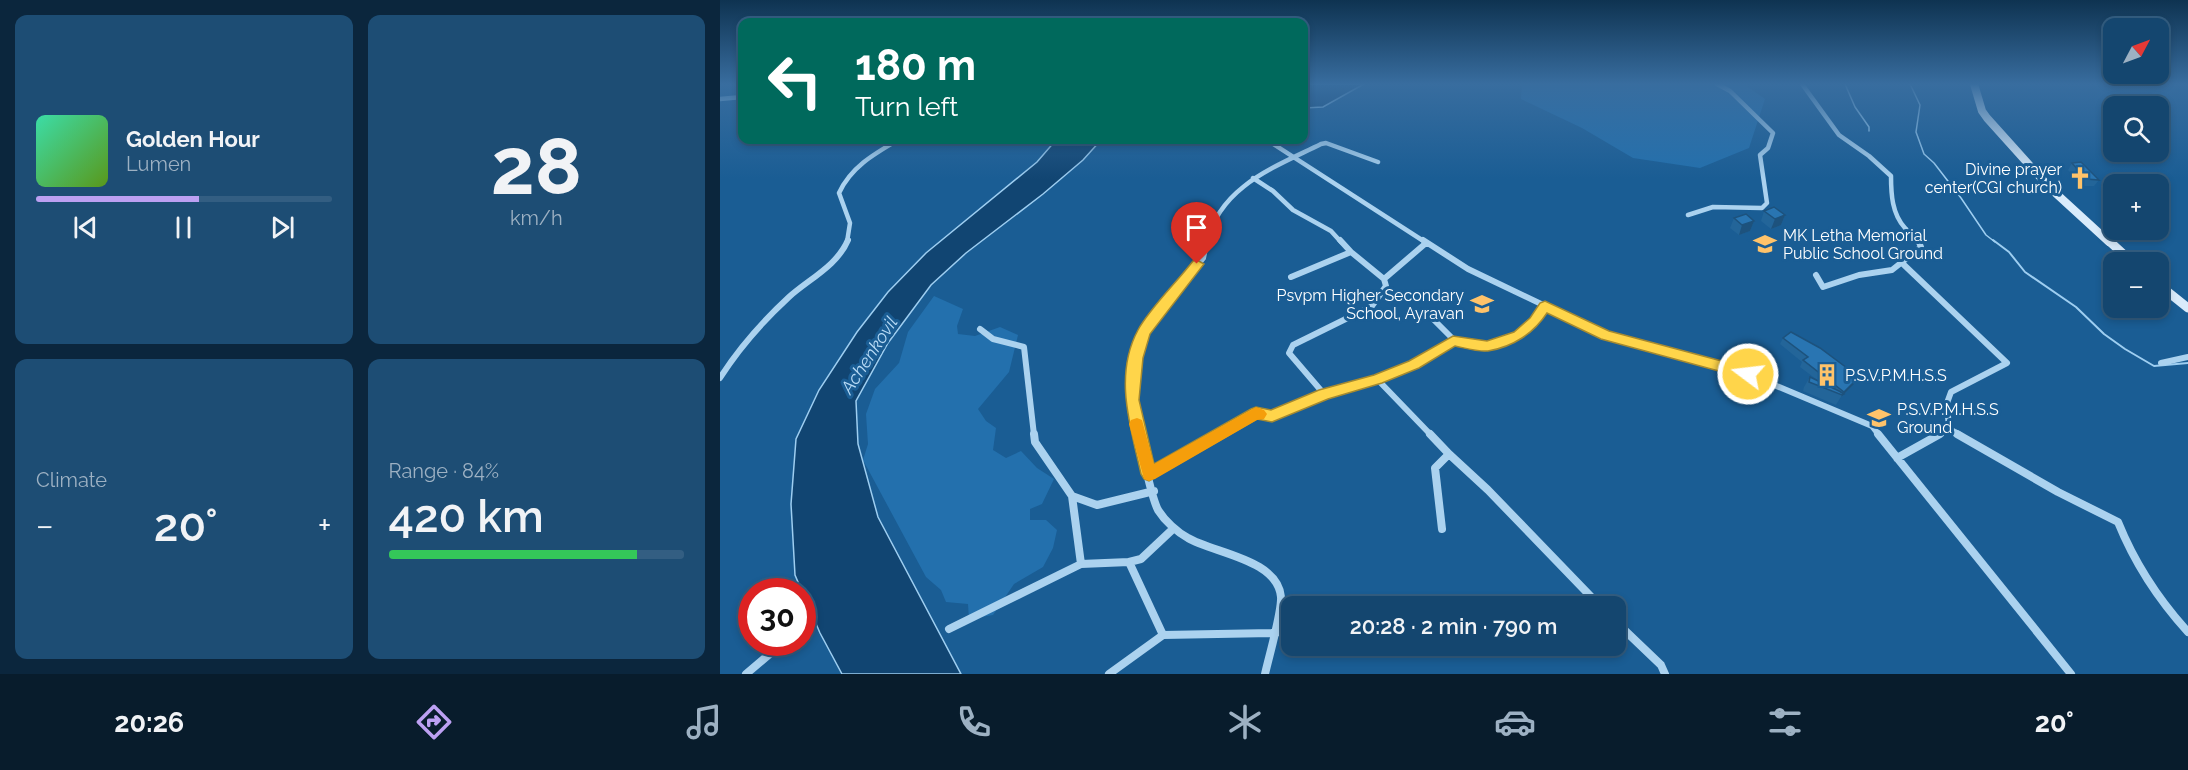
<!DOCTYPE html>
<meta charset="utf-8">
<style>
:root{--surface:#14466f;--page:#1d4d74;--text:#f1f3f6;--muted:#9db1c3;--line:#335e82;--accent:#bca0f2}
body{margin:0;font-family:Raleway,sans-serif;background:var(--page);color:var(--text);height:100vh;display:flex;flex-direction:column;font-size:22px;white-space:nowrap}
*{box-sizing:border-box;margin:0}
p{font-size:20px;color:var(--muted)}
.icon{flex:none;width:33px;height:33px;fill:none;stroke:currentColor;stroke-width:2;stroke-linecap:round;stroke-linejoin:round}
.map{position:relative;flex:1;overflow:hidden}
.sheet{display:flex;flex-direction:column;gap:15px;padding:15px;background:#0b263d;width:720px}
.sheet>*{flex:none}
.hud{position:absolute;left:18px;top:18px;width:570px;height:126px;border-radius:12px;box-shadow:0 3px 9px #0003,0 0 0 2px var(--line);background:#00695c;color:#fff;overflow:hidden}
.needle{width:39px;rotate:49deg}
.tools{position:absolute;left:1383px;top:18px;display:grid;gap:12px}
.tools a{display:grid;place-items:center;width:66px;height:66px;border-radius:12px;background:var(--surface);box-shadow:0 3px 9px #0003,0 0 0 2px var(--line);font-size:30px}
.speed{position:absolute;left:18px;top:578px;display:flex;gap:12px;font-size:30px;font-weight:700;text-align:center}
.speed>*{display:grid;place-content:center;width:78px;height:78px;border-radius:50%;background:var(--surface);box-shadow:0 3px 9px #0003,0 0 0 2px var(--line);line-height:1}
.speed .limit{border:9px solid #d22;background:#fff;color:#111}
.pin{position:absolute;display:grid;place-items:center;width:51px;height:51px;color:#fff;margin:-62px -26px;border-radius:50% 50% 50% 0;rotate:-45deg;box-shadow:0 0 6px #0007}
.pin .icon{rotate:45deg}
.me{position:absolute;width:66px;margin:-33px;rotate:285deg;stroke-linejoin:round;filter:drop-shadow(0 0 4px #0008)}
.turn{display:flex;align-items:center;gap:21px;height:126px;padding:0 18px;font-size:27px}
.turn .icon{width:78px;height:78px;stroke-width:2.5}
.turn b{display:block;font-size:42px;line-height:51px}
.big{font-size:45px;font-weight:600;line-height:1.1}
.sheet .tile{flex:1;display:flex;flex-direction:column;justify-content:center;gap:9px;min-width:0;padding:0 21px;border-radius:12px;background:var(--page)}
.sheet .dial{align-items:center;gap:0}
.dial b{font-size:78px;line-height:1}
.song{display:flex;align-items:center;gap:18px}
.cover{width:72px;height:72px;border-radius:9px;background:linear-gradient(135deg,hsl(160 70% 55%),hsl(90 70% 35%))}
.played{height:6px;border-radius:3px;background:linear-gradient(90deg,var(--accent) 55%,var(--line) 55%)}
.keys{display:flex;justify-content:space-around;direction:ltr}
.heat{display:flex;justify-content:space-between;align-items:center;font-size:33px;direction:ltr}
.charge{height:9px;border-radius:4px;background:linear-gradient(90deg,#34c759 84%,var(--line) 0)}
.sheet .tiles{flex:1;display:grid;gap:15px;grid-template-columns:repeat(2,1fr)}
.trip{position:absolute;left:561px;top:596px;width:345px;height:60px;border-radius:12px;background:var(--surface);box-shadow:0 3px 9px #0003,0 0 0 2px var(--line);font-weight:600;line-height:60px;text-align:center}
.dock{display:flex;height:96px;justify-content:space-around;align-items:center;background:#081c2c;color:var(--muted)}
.dock .icon{width:42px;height:42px}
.dock .active{color:var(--accent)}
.dock b{font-size:27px;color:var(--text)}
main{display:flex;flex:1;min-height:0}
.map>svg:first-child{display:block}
.green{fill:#2370ad}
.water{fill:#114572;stroke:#9ecef1;stroke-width:1.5}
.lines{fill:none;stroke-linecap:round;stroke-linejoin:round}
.stream-far1{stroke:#9ecef1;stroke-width:1.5}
.stream{stroke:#9ecef1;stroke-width:2}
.street-far2{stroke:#abd2ef;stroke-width:4.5}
.street-far1{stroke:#abd2ef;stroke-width:6}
.street{stroke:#abd2ef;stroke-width:8}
.secondary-far1{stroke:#d9ebfb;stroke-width:8}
.secondary{stroke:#d9ebfb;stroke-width:9}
.wall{fill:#236599}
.shaded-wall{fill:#1d527d}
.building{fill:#2975b2;stroke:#1d527d;stroke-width:1.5}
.route{fill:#ffd54a;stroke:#a68a30;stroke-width:1.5}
.slow{fill:#f59e0b}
.labels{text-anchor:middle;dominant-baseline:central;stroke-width:6;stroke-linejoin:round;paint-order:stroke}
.poi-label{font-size:16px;fill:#fff;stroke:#1a5d94;text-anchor:start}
.water-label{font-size:18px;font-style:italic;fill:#b8dbf6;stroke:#1a5d94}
</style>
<main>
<section class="sheet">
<div class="tiles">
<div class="tile">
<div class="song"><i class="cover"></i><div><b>Golden Hour</b><p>Lumen</p></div></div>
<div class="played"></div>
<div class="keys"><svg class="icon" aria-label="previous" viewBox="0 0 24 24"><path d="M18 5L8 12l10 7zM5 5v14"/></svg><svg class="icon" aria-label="pause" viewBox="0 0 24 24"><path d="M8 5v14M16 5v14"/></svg><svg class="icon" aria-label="next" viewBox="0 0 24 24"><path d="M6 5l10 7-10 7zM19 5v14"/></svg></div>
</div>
<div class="tile dial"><b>28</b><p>km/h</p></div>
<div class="tile"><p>Climate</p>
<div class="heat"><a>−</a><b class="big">20°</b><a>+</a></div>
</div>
<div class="tile"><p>Range · 84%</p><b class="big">420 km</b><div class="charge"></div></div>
</div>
</section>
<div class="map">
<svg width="1468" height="674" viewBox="0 0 1468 674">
<rect width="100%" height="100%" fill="#1a5d94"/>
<path class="green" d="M802,84H1024L1045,99L1029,148L980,168L913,158L862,128L801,99Z
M214,296L243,309L237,326L238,334L255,336L280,327L298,335L289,372L258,409L266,421L276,428L273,450L286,458L301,451L317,468L334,479L322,504L310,509V520H326L337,530L333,548L323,567L294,584L273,615L249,619L248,604L226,602L221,590L206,577L143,460L148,444L146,414L155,389L179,363L188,332Z"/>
<path class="water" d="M584,84H644L603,107L584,108Z
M336,140H381L363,160L323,194L246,253L211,285L168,343L136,401L138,444L158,517L241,674H122L100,633L75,575L71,504L76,439L99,390L137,332L168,292L206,253L317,162Z"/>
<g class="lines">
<path class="stream-far1" d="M1125,84L1135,107L1149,127V131
M1190,84L1200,105L1196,132L1204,154L1214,163L1241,198L1266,235L1275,242"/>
<path class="stream" d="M1273,240L1289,252L1305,272L1356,307L1384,334L1405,349L1434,366L1468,363"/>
<path class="street-far2" d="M1082,84L1119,135L1149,156L1171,176C1171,194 1172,214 1185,228C1189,233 1195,236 1199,242
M0,99L22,97
M547,140L705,242
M533,178L553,191L573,210L611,231L621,242
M968,215L993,207L1042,208L1047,203L1040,155L1048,148L1053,133L1010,91L997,84
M127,242L130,223L119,193C131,167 154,154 178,140
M487,242C500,186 555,167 601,144L606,143L658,162"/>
<path class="street-far1" d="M703,240L748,269L886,335L1028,374L1152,426L1159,435
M1182,263L1287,363L1231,392L1227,403L1229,429
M1096,275L1103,287L1139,275L1172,270L1201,247L1198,240
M571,277L631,252L620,240
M664,279L706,243
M705,311L735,341
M260,329L273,339L304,347L314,435
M1441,363L1468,357
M0,378C19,348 43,321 69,297C89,279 117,266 128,240
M657,379L711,435
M604,394L657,379L694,364L733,341C743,342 752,346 762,346C789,347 810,326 825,306
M419,435L412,400V376L424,332L483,258L487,240
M497,435L536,413L552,416L604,394L569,353L573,345L652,306L666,286L664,279L631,252
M1218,435L1229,429L1240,435"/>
<path class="street" d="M314,434L315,442L352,496
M419,434C422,451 431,496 438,510C445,521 457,532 468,538C493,553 558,559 561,597C562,612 549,656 545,674
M710,434L729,454L715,468L722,529
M1158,434L1351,674
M1237,434L1338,492L1398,522C1415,564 1437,598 1468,632
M729,454L768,490L880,606
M1177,458L1220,434
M429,474L500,434
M454,528L421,559L409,562L443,635L556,633
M361,564L352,496L377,505L434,491
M896,622L941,665L945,674
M229,629L361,564L409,562
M26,674L64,642
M389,674L443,635"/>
<path class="secondary-far1" d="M1254,84L1262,111L1267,118L1330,188L1389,242"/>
<path class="secondary" d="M1388,240L1412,262
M1438,284L1468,308"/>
</g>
<path class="wall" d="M1352,163L1379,180L1374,186H1361L1348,170Z
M1044,211L1065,215L1061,225L1051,229L1041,221Z
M1014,218L1034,221L1030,231L1019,235L1010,228Z
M1063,338L1135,383L1121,397L1116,405L1083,391L1084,387L1090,377L1100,382L1080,367L1082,362L1060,344Z"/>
<path class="shaded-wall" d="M1065,215L1061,225L1051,229L1055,219Z
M1034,221L1030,231L1019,235L1022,225Z
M1139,377L1135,383L1121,397L1116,405L1124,392Z"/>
<path class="building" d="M1361,162L1379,180L1366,179L1352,163Z
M1054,207L1065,215L1055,219L1044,211Z
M1026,214L1034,221L1022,225L1014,218Z
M1071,332L1100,348L1139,377L1124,392L1083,360L1088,357L1063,338Z
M1090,377L1119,391L1124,394L1122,395L1089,382Z"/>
<linearGradient id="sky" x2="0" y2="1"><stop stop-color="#0e3351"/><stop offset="0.47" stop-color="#386d9f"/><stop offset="1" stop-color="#386d9f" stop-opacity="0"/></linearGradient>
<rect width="1468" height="179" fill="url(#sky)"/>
<path class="route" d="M477,260L484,264L430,334L423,358L419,400L434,464L531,409L536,407L551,410L599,390L654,375L689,361L733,336L767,341L794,332L810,318L820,303L825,301L889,331L1028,368L1033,370L1035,374L1033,378L1028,379L881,339L827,313C814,333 793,347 768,351C758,352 745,348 735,346L699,368L662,383L608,399L552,422L537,419L429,481L424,479L421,474C411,428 393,376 418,330C430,308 457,282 473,261Z"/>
<path class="slow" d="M536,407L544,410L547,414L544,419L537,420L435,479L429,481L424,479L409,424L411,420L417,418L422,420L434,464Z"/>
<defs>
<g id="church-bare" transform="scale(1.8)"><path d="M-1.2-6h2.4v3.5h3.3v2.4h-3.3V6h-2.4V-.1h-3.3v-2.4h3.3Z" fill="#ffc36a" stroke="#1a5d94" stroke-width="2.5" paint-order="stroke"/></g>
<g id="school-bare" transform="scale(1.8)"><path d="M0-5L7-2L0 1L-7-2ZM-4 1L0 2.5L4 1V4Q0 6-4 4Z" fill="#ffc36a" stroke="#1a5d94" stroke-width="2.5" paint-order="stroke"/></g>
<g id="building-bare" transform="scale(1.8)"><path d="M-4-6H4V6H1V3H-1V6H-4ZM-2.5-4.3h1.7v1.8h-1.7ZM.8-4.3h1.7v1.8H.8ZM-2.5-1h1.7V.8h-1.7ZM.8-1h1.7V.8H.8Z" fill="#ffc36a" stroke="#1a5d94" stroke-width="2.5" paint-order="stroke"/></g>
</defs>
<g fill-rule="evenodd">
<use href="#church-bare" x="1360" y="178"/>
<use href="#school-bare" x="1045" y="244"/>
<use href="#school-bare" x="762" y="304"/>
<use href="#building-bare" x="1107" y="375"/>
<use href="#school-bare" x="1159" y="418"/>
</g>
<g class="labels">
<g class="poi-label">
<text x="1342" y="169" text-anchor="end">Divine prayer<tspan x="1342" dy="18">center(CGI church)</tspan></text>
<text x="1063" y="235">MK Letha Memorial<tspan x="1063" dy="18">Public School Ground</tspan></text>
<text x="744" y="295" text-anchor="end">Psvpm Higher Secondary<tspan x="744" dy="18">School, Ayravan</tspan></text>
<text x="1125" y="375">P.S.V.P.M.H.S.S</text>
<text x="1177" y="409">P.S.V.P.M.H.S.S<tspan x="1177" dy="18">Ground</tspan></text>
</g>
<g class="water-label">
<text transform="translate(149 355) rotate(-57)">Achenkovil</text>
</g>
</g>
</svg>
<div class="tools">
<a><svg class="needle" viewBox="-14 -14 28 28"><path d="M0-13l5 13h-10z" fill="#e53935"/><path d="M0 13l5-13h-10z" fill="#9db1c3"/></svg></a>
<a><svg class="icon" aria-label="search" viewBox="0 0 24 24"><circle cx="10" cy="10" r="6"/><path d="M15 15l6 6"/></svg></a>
<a>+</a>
<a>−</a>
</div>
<div class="speed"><div class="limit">30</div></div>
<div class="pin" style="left:477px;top:264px;background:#d93025"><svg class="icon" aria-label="arrive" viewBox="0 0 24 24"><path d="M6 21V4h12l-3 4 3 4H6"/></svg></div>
<svg class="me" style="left:1028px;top:374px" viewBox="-20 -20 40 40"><circle r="17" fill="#ffd54a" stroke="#fff" stroke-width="3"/><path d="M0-11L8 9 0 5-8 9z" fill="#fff"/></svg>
<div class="trip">20:28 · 2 min · 790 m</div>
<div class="hud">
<div class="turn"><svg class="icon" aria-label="left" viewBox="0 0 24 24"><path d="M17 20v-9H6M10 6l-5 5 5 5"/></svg><div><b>180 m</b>Turn left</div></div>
</div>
</div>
</main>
<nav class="dock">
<b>20:26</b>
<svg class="icon active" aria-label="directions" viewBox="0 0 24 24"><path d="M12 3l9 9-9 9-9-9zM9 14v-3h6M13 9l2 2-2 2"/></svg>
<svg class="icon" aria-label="music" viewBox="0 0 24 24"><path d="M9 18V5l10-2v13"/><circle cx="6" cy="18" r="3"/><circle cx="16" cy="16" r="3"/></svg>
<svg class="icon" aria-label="phone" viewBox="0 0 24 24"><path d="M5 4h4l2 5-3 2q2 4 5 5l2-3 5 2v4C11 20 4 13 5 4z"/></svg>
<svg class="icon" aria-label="climate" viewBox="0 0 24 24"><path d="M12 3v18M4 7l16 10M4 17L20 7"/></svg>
<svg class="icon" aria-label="car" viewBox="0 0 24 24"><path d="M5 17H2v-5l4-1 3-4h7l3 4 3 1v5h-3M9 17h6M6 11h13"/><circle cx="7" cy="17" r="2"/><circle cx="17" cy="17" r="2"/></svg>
<svg class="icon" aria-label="filters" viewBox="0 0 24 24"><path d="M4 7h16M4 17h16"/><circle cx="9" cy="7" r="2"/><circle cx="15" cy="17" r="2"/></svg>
<b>20°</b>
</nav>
